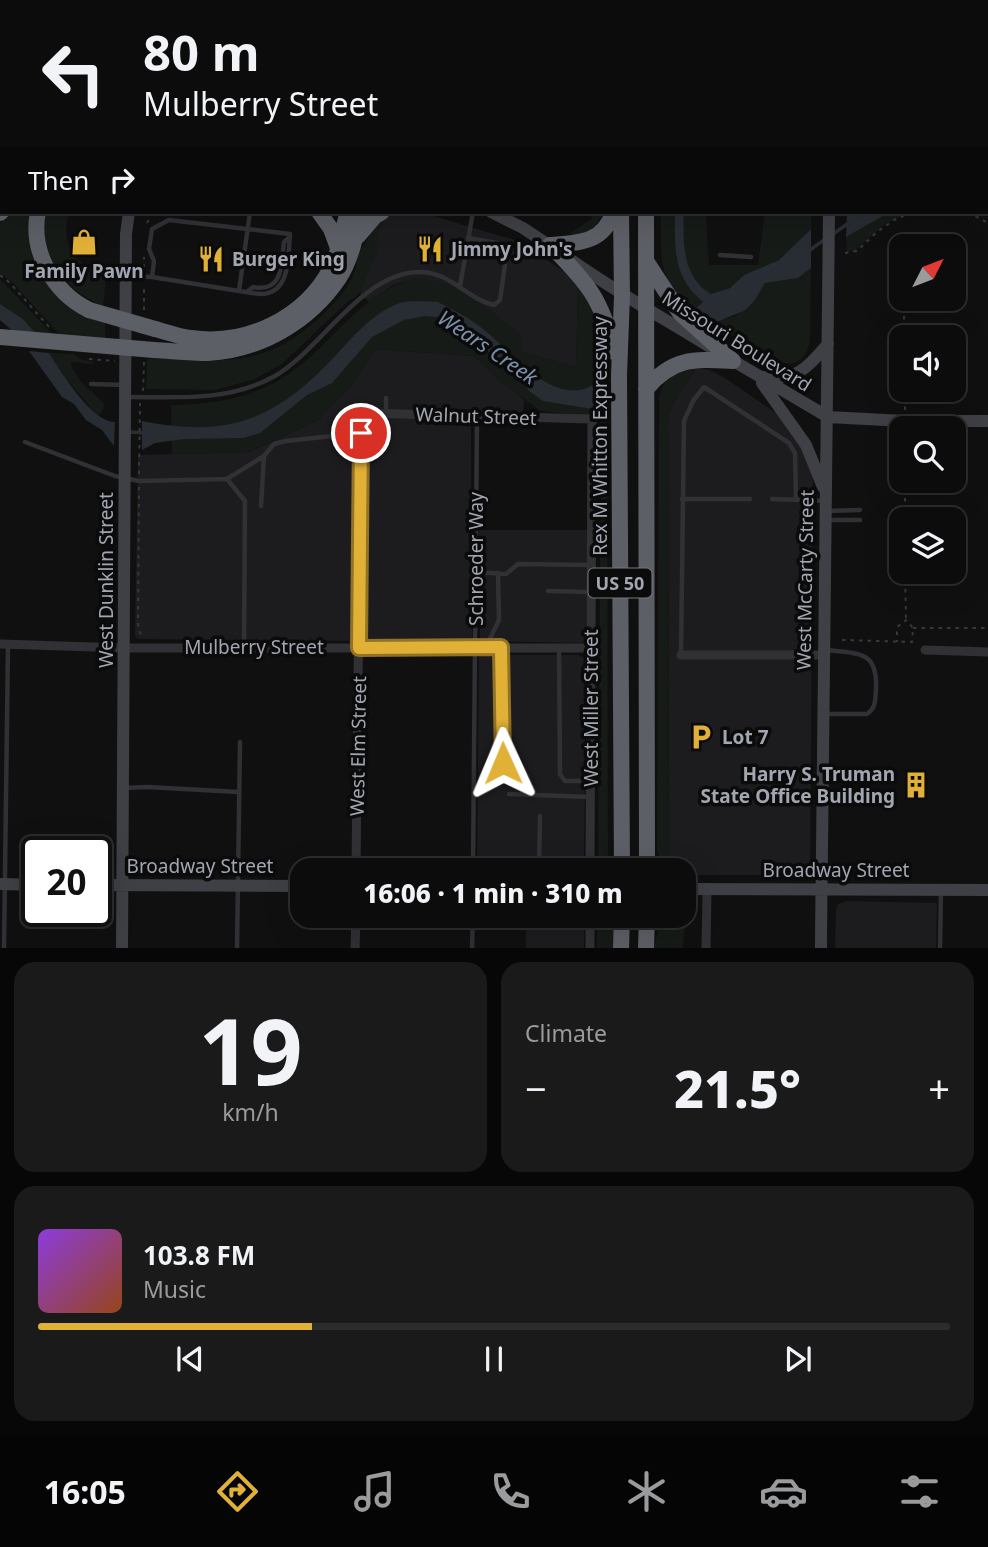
<!DOCTYPE html>
<meta charset="utf-8">
<style>
:root{--surface:#0c0c0d;--page:#1a1a1b;--text:#f1f3f6;--muted:#9a9b9d;--line:#2c2c2e;--accent:#e1b037}
body{margin:0;font-family:"Noto Sans",sans-serif;background:var(--page);color:var(--text);height:100vh;display:flex;flex-direction:column;font-size:26px;white-space:nowrap}
*{box-sizing:border-box;margin:0}
p{font-size:23px;color:var(--muted)}
.icon{flex:none;width:38px;height:38px;fill:none;stroke:currentColor;stroke-width:2;stroke-linecap:round;stroke-linejoin:round}
.map{position:relative;height:948px;overflow:hidden}
.drawer{display:flex;flex-direction:column;gap:14px;padding:14px;background:#070707;flex:1}
.drawer>*{flex:none}
.hud{position:absolute;left:0px;top:0px;width:989px;height:214px;box-shadow:0 7px 28px #0002,0 0 0 2px var(--line);background:#0c0c0d;color:var(--text);overflow:hidden}
.needle{width:46px;rotate:48deg}
.fabs{position:absolute;left:889px;top:234px;display:grid;gap:14px}
.fabs a{display:grid;place-items:center;width:77px;height:77px;border-radius:14px;background:var(--surface);box-shadow:0 7px 28px #0002,0 0 0 2px var(--line);font-size:35px}
.speed{position:absolute;left:21px;top:836px;display:flex;gap:14px;font-size:35px;font-weight:700;text-align:center}
.speed>*{display:grid;place-content:center;width:91px;height:91px;border-radius:50%;background:var(--surface);box-shadow:0 7px 28px #0002,0 0 0 2px var(--line);line-height:1}
.speed .limit{border:4px solid #111;border-radius:10px;background:#fff;color:#111}
.pin{position:absolute;display:grid;place-items:center;width:60px;height:60px;color:#fff;margin:-30px;border:4px solid #fff;border-radius:50%;box-shadow:0 2px 7px #0007}
.me{position:absolute;width:77px;margin:-38px;rotate:359deg;stroke-linejoin:round;filter:drop-shadow(0 0 5px #0008)}
.turn{display:flex;align-items:center;gap:24px;height:147px;padding:0 28px;font-size:32px}
.turn .icon{width:91px;height:91px;stroke-width:2.5}
.turn b{display:block;font-size:49px;line-height:60px}
.then{display:flex;align-items:center;height:66px;padding:0 28px;background:#0003;gap:14px;font-size:26px}
.big{font-size:52px;font-weight:800;line-height:1.1}
.drawer .tile{flex:1;display:flex;flex-direction:column;justify-content:center;gap:10px;min-width:0;padding:0 24px;border-radius:21px;background:var(--page)}
.drawer .dial{align-items:center;gap:0}
.dial b{font-size:91px;line-height:1}
.song{display:flex;align-items:center;gap:21px}
.cover{width:84px;height:84px;border-radius:10px;background:linear-gradient(135deg,hsl(270 70% 55%),hsl(20 70% 35%))}
.played{height:7px;border-radius:4px;background:linear-gradient(90deg,var(--accent) 30%,var(--line) 30%)}
.keys{display:flex;justify-content:space-around;direction:ltr}
.heat{display:flex;justify-content:space-between;align-items:center;font-size:38px;direction:ltr}
.drawer .tiles{flex:1;display:grid;gap:14px;grid-template-columns:1fr 1fr}
.tile:last-child{grid-column:span 2}
.trip{position:absolute;left:290px;top:858px;width:406px;height:70px;border-radius:21px;background:var(--surface);box-shadow:0 7px 28px #0002,0 0 0 2px var(--line);font-weight:800;line-height:70px;text-align:center}
.tab-bar{display:flex;height:112px;justify-content:space-around;align-items:center;background:#050505;color:var(--muted)}
.tab-bar .icon{width:49px;height:49px}
.tab-bar .current{color:var(--accent)}
.tab-bar b{font-size:32px;color:var(--text)}
.map>svg:first-child{display:block}
.built{fill:#1c1c1e}
.green{fill:#161b17}
.water{fill:#272d33}
.lines{fill:none;stroke-linecap:round;stroke-linejoin:round}
.stream{stroke:#272d33;stroke-width:3.5}
.path{stroke:#37383c;stroke-width:2;stroke-dasharray:3.5 5;stroke-linecap:butt}
.lane{stroke:#313135;stroke-width:4.5}
.street{stroke:#313135;stroke-width:9}
.secondary{stroke:#3f4045;stroke-width:12}
.highway{stroke:#5d5f66;stroke-width:16}
.rail{stroke:#44454a;stroke-width:3.5;stroke-dasharray:9 7;stroke-linecap:butt}
.highway-bridge{stroke:#5d5f66;stroke-width:16}
.route-casing{stroke:#927224;stroke-width:18}
.route{stroke:#e1b037;stroke-width:12}
.labels{text-anchor:middle;dominant-baseline:central;stroke-width:7;stroke-linejoin:round;paint-order:stroke}
.shield{fill:#0b0b0c;stroke:#75787f;stroke-width:2}
.shield-label{font-size:18px;font-weight:bold;fill:#a2a6b0}
.poi-label{font-size:19px;font-weight:bold;fill:#a2a6b0;stroke:#0b0b0c;text-anchor:start}
.street-label{font-size:19px;fill:#a2a6b0;stroke:#0b0b0c}
.water-label{font-size:21px;font-style:italic;fill:#7b91aa;stroke:#0b0b0c}
</style>
<div class="map">
<svg width="988" height="949" viewBox="0 0 988 949">
<rect width="100%" height="100%" fill="#101011"/>
<path class="built" d="M26,0H157L155,2Z
M395,212H420L518,241L577,280L580,283L578,287L576,367L521,352L520,334L488,309L453,287L416,278L393,285L369,302L360,293L380,220Z
M376,349L474,356L524,400L523,413L471,412L472,642L137,639L135,634L138,455L249,452L318,420L354,382Z
M696,368L709,370L725,378L776,413L800,441L813,476L810,867L808,873L802,875H688L684,874V870H672L669,867L668,413Z
M479,530H588L586,640L584,643L480,641Z
M479,655H578L584,658L586,662L584,870H477Z
M846,901L937,903L936,948L835,949L836,910L837,905Z
M526,915H584V948H526Z"/>
<path class="green" d="M14,212H32L31,232L89,317L105,323V341L62,337L12,282L0,273V223Z
M47,212H69C59,247 77,264 106,279L103,306C66,291 35,254 47,212Z
M595,212H603C598,228 586,236 569,234L591,219Z
M661,212H675C675,246 673,279 703,302L694,310C656,281 661,256 661,212Z
M684,212H706L709,265H758L765,212H811V229L779,260L744,275L730,288L711,294C682,277 683,242 684,212Z
M890,212H909L884,225L856,250L847,252L846,237Z
M380,220L383,223L378,233L377,252L360,293L345,304L282,364L255,379L215,390L146,389L147,359C179,358 211,363 243,358C284,352 323,320 347,287C353,278 356,267 358,257C362,244 373,232 380,220Z
M811,268L810,341C799,395 737,338 714,323C721,318 729,319 737,315C750,308 756,295 765,283L798,278Z
M416,278C456,279 490,310 521,334L522,352L576,367L578,287L595,308L607,349L608,870H598L601,420L598,417L541,411L503,384L474,356L377,349L354,382L318,420L248,452L172,454L171,405C216,404 256,398 293,371C334,341 363,291 416,278Z
M0,279L55,337L37,335L23,319L0,304Z
M49,353L74,354L81,359L93,362V364L72,362L71,365L81,382L104,403L103,410L98,416L67,380Z
M696,368L668,413L669,867L660,858L657,851L659,398C665,374 673,372 696,368Z
M684,904H687L683,948L654,949L660,919L663,915H684Z
M597,915H617L615,948H597Z"/>
<path class="water" d="M675,212H684C683,242 682,277 711,294L730,288L744,275L779,260L811,229V268L798,278L765,283L755,300L744,311L714,323L694,310L703,302C672,277 675,247 675,212Z
M847,212H890L846,237Z
M438,302C456,311 473,320 488,333C519,360 562,416 604,377L606,406L598,410L543,401L529,391L520,376L489,352L466,329L445,318L425,316L404,320L372,337L332,383L307,395L260,433L243,438L184,439L155,443L142,450V421C231,439 278,418 338,353C354,335 376,311 400,303C411,300 427,302 438,302Z
M0,304L23,319L37,335L15,333L0,320Z
M29,351L49,353C61,371 91,422 115,422L114,446L102,430L86,420L74,404L62,397Z"/>
<g class="lines">
<path class="stream" d="M833,234L850,222
M807,252L824,240
M130,432L146,433"/>
<path class="path" d="M968,212L988,223
M147,223L153,212
M904,233V247
M845,253L857,251L877,232L894,220L912,212
M144,268V257
M0,275L10,283L50,328
M904,299V338
M144,310V285
M89,359L115,361
M143,391L144,362
M905,410V390
M139,474L140,403
M905,481V520
M139,487L138,625L142,638
M905,572L906,620
M913,628H988
M842,640L912,642L913,628L906,620L897,627V642"/>
<path class="lane" d="M406,0V2
M755,0V2
M875,0V2
M59,2L61,0
M96,2V0
M327,2L329,0
M726,2V0
M946,2V0
M0,36L2,37
M0,79L2,78
M0,144L2,142
M720,255L751,257
M128,276L152,277L154,261L149,249L152,229L169,220L290,234C288,254 291,293 262,294C255,294 247,292 239,291
M152,277L239,291L250,212
M460,286L473,212
M248,291L253,287C284,293 281,264 284,242L290,237
M91,384L125,385
M127,397C177,397 227,402 273,377C321,351 362,270 422,272C451,273 467,299 494,305L500,300L507,250L503,244L468,238
M386,413V398
M25,442L115,476L139,481L227,479L264,456
M227,479L245,501L244,646
M682,499H750
M772,499L826,501
M261,506L264,456L274,444L286,441L360,433
M827,511L860,510
M828,520H860
M476,572L506,574L518,564L591,565
M548,591L590,592
M486,647L499,620L498,573
M501,648L503,763
M559,649L560,774L565,781H591
M681,655L684,421L693,401L704,387L789,443L795,453L796,498
M827,714H867C876,708 875,701 876,690C878,650 859,654 827,650
M124,788L147,787L239,792
M509,794L590,797
M473,870L477,416
M539,870L540,816
M4,949L8,645
M237,949L240,742
M472,949L473,915
M940,949L941,890"/>
<path class="street" d="M0,644L125,648H591
M925,650L988,652
M681,655H823
M356,870L361,413L592,419L590,870
M355,949L356,915
M590,949V915
M706,949L707,889"/>
<path class="secondary" d="M5,0L7,2
M294,2L296,0
M829,2V0
M491,212L523,228L556,250
M571,260C616,292 663,318 710,347
M725,356L828,417L904,421H988
M762,377C797,381 806,369 828,344
M762,383L806,445L823,487
M0,884L37,885
M96,885L303,886
M684,889L988,890
M122,949L126,234L129,212
M821,949C822,703 828,457 829,212"/>
<path class="highway" d="M608,0V2
M646,0V2
M210,2L212,0
M240,2L242,0
M627,2V0
M657,2L658,0
M0,12H2
M0,190L2,188
M38,212C30,251 53,292 89,310
M319,212L331,229L338,248
M621,212L622,296L619,375L622,870
M646,212L647,870
M0,213L2,211
M358,236L375,216L382,212
M550,245C586,281 603,300 614,352
M550,245C578,243 604,243 613,212
M646,261L680,313L733,361
M155,329C167,332 179,337 191,338C247,346 305,318 331,268C340,251 342,230 348,212
M154,350C172,351 191,353 208,353C261,350 310,321 339,278C352,258 356,234 361,212
M646,389C673,357 694,359 733,361
M621,949L622,915
M646,949L647,915"/>
<path class="rail" d="M853,0L854,2
M987,152L988,153"/>
<path class="highway-bridge" d="M89,310L155,329
M0,337L154,350"/>
</g>
<g class="lines">
<g class="route-casing">
<path id="route" d="M361,433L359,648L501,647L503,763"/>
</g>
<use href="#route" class="route"/>
</g>
<defs>
<g id="shop-bare" transform="scale(2.1)"><path d="M-5-2.5h2.3a2.7 3.5 0 0 1 5.4 0H5L5.5 6h-11ZM-1.5-2.5h3a1.5 2.3 0 0 0-3 0Z" fill="#e1b037" stroke="#0b0b0c" stroke-width="2.5" paint-order="stroke"/></g>
<g id="restaurant-bare" transform="scale(2.1)"><path d="M-5-6h1v4h1v-4h1v4h1v-4h1v5L-1.5 .5V6h-2V.5L-5-1ZM5-6V6H3V1.5H1.5Q1.5-4 5-6Z" fill="#e1b037" stroke="#0b0b0c" stroke-width="2.5" paint-order="stroke"/></g>
<g id="parking-bare" transform="scale(2.1)"><path d="M-3.5-5.5H1a3.5 3.5 0 0 1 0 7H-1V5.5H-3.5ZM-1-3.4V-.6H.8a1.4 1.4 0 0 0 0-2.8Z" fill="#e1b037" stroke="#0b0b0c" stroke-width="2.5" paint-order="stroke"/></g>
<g id="building-bare" transform="scale(2.1)"><path d="M-4-6H4V6H1V3H-1V6H-4ZM-2.5-4.3h1.7v1.8h-1.7ZM.8-4.3h1.7v1.8H.8ZM-2.5-1h1.7V.8h-1.7ZM.8-1h1.7V.8H.8Z" fill="#e1b037" stroke="#0b0b0c" stroke-width="2.5" paint-order="stroke"/></g>
</defs>
<g fill-rule="evenodd">
<use href="#shop-bare" x="84" y="242"/>
<use href="#restaurant-bare" x="430" y="249"/>
<use href="#restaurant-bare" x="211" y="259"/>
<use href="#parking-bare" x="701" y="737"/>
<use href="#building-bare" x="916" y="785"/>
</g>
<g class="labels">
<rect class="shield" x="588.5" y="568.5" width="63" height="29" rx="5"/>
<g class="shield-label">
<text x="620" y="583">US 50</text>
</g>
<g class="poi-label">
<text x="451" y="249">Jimmy John's</text>
<text x="232" y="259">Burger King</text>
<text x="84" y="271" text-anchor="middle">Family Pawn</text>
<text x="722" y="737">Lot 7</text>
<text x="895" y="774" text-anchor="end">Harry S. Truman<tspan x="895" dy="22">State Office Building</tspan></text>
</g>
<g class="street-label">
<text transform="translate(737 341) rotate(32)">Missouri Boulevard</text>
<text transform="translate(476 416) rotate(2)">Walnut Street</text>
<text transform="translate(600 436) rotate(-90)">Rex M Whitton Expressway</text>
<text transform="translate(476 559) rotate(-90)">Schroeder Way</text>
<text transform="translate(106 580) rotate(-90)">West Dunklin Street</text>
<text transform="translate(805 580) rotate(-89)">West McCarty Street</text>
<text x="254" y="647">Mulberry Street</text>
<text transform="translate(591 708) rotate(-90)">West Miller Street</text>
<text transform="translate(358 746) rotate(-89)">West Elm Street</text>
<text x="200" y="866">Broadway Street</text>
<text x="836" y="870">Broadway Street</text>
</g>
<g class="water-label">
<text transform="translate(488 347) rotate(34)">Wears Creek</text>
</g>
</g>
</svg>
<div class="fabs">
<a><svg class="needle" viewBox="-14 -14 28 28"><path d="M0-13l5 13h-10z" fill="#e53935"/><path d="M0 13l5-13h-10z" fill="#9a9b9d"/></svg></a>
<a><svg class="icon" aria-label="sound" viewBox="0 0 24 24"><path d="M4 9h4l5-4v14l-5-4H4zM17 9q2 3 0 6"/></svg></a>
<a><svg class="icon" aria-label="search" viewBox="0 0 24 24"><circle cx="10" cy="10" r="6"/><path d="M15 15l6 6"/></svg></a>
<a><svg class="icon" aria-label="layers" viewBox="0 0 24 24"><path d="M12 4l9 5-9 5-9-5zM3 14l9 5 9-5"/></svg></a>
</div>
<div class="speed"><div class="limit">20</div></div>
<div class="pin" style="left:361px;top:433px;background:#d93025"><svg class="icon" aria-label="arrive" viewBox="0 0 24 24"><path d="M6 21V4h12l-3 4 3 4H6"/></svg></div>
<svg class="me" style="left:503px;top:763px" viewBox="-20 -20 40 40"><path d="M0-17L14 15 0 8-14 15z" fill="#e1b037" stroke="#fff" stroke-width="4"/></svg>
<div class="trip">16:06 · 1 min · 310 m</div>
<div class="hud">
<div class="turn"><svg class="icon" aria-label="left" viewBox="0 0 24 24"><path d="M17 20v-9H6M10 6l-5 5 5 5"/></svg><div><b>80 m</b>Mulberry Street</div></div>
<div class="then">Then<svg class="icon" aria-label="right" viewBox="0 0 24 24"><path d="M7 20v-9h11M14 6l5 5-5 5"/></svg></div>
</div>
</div>
<section class="drawer">
<div class="tiles">
<div class="tile dial"><b>19</b><p>km/h</p></div>
<div class="tile"><p>Climate</p>
<div class="heat"><a>−</a><b class="big">21.5°</b><a>+</a></div>
</div>
<div class="tile">
<div class="song"><i class="cover"></i><div><b>103.8 FM</b><p>Music</p></div></div>
<div class="played"></div>
<div class="keys"><svg class="icon" aria-label="previous" viewBox="0 0 24 24"><path d="M18 5L8 12l10 7zM5 5v14"/></svg><svg class="icon" aria-label="pause" viewBox="0 0 24 24"><path d="M8 5v14M16 5v14"/></svg><svg class="icon" aria-label="next" viewBox="0 0 24 24"><path d="M6 5l10 7-10 7zM19 5v14"/></svg></div>
</div>
</div>
</section>
<nav class="tab-bar">
<b>16:05</b>
<svg class="icon current" aria-label="directions" viewBox="0 0 24 24"><path d="M12 3l9 9-9 9-9-9zM9 14v-3h6M13 9l2 2-2 2"/></svg>
<svg class="icon" aria-label="music" viewBox="0 0 24 24"><path d="M9 18V5l10-2v13"/><circle cx="6" cy="18" r="3"/><circle cx="16" cy="16" r="3"/></svg>
<svg class="icon" aria-label="phone" viewBox="0 0 24 24"><path d="M5 4h4l2 5-3 2q2 4 5 5l2-3 5 2v4C11 20 4 13 5 4z"/></svg>
<svg class="icon" aria-label="climate" viewBox="0 0 24 24"><path d="M12 3v18M4 7l16 10M4 17L20 7"/></svg>
<svg class="icon" aria-label="car" viewBox="0 0 24 24"><path d="M5 17H2v-5l4-1 3-4h7l3 4 3 1v5h-3M9 17h6M6 11h13"/><circle cx="7" cy="17" r="2"/><circle cx="17" cy="17" r="2"/></svg>
<svg class="icon" aria-label="filters" viewBox="0 0 24 24"><path d="M4 7h16M4 17h16"/><circle cx="9" cy="7" r="2"/><circle cx="15" cy="17" r="2"/></svg>
</nav>
